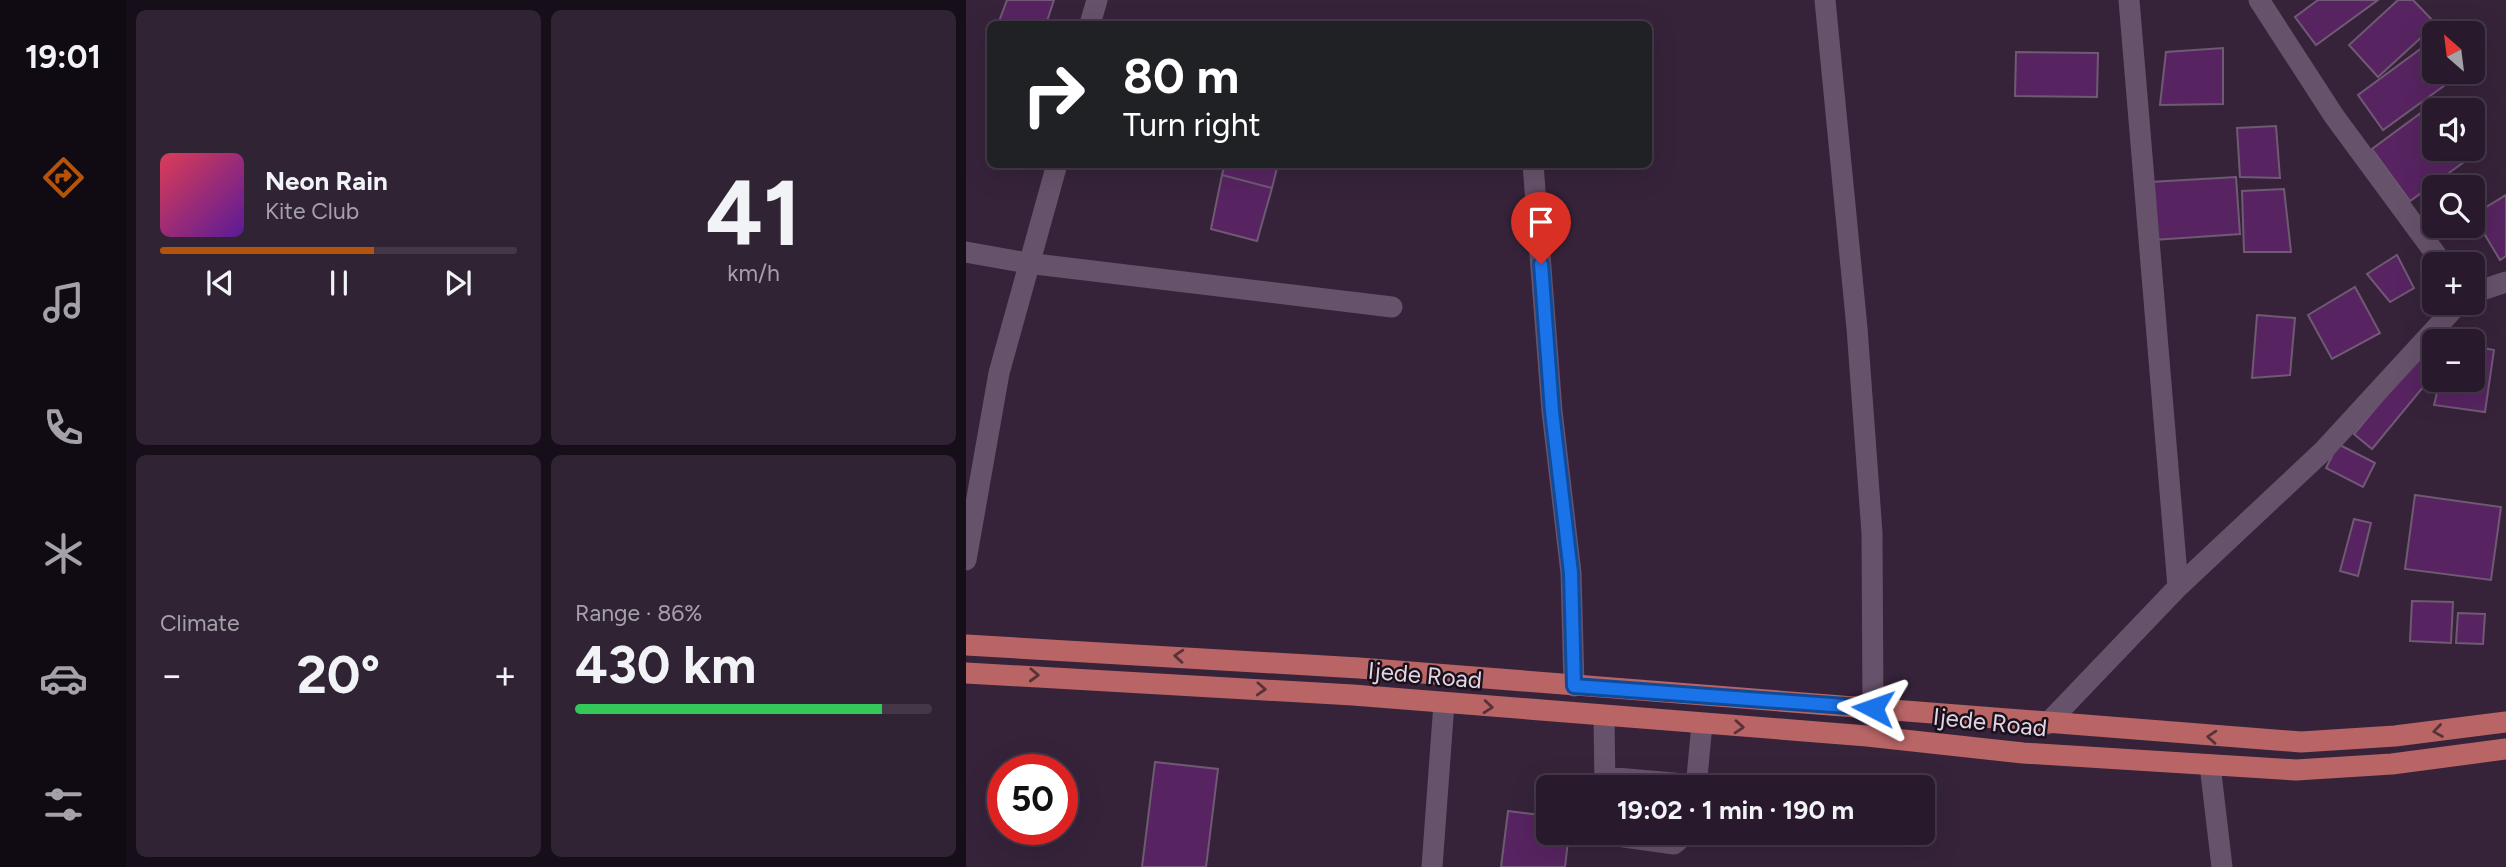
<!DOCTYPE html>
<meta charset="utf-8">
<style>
:root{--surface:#281a2c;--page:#302334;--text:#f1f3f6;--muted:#a5a1a9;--line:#443848;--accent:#b45309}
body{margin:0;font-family:Figtree,sans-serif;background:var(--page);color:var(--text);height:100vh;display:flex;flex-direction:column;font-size:26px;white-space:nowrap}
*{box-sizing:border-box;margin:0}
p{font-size:23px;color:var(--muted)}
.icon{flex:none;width:38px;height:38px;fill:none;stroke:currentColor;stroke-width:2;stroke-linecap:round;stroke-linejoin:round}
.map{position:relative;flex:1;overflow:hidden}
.drawer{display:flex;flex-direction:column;gap:10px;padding:10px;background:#160e18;width:840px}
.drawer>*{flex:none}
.top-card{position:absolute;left:21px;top:21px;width:665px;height:147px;border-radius:10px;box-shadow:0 7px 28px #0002,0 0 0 2px var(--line);background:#202124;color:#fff;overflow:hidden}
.needle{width:46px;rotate:332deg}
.controls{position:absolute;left:1456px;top:21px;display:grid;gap:14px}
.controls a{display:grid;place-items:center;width:63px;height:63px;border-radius:10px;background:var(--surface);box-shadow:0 7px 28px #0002,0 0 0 2px var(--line);font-size:35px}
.speed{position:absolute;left:21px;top:754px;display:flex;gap:14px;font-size:35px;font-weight:700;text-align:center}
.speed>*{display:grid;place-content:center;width:91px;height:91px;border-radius:50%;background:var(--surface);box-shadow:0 7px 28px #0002,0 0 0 2px var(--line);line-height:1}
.speed .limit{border:10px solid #d22;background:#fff;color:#111}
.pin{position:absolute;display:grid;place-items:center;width:60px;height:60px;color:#fff;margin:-72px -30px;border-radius:50% 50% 50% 0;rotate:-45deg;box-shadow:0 0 7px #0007}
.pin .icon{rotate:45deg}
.me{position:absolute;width:77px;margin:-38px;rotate:274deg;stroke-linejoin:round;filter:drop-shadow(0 0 5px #0008)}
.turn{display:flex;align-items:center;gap:24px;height:147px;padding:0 21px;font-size:32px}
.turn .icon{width:91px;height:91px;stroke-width:2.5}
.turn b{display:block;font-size:49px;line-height:60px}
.big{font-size:52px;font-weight:700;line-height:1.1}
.drawer .card{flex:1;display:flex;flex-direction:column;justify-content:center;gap:10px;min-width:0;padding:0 24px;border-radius:10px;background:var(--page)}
.drawer .dial{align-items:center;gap:0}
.dial b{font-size:91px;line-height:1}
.song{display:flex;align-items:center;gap:21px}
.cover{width:84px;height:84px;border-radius:10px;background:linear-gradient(135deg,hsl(350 70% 55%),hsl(270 70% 35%))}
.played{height:7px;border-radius:4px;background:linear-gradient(90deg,var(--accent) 60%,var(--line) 60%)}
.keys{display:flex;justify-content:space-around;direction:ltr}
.heat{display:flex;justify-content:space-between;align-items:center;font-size:38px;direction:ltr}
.charge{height:10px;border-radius:5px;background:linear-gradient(90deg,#34c759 86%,var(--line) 0)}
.drawer .tiles{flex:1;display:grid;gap:10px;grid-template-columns:repeat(2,1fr)}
.trip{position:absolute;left:570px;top:775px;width:399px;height:70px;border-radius:10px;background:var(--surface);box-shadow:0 7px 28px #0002,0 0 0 2px var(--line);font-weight:700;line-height:70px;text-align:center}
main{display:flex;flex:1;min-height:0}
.menu{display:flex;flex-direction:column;width:126px;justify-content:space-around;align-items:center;background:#100a12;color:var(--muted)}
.menu .icon{width:49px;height:49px}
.menu .current{color:var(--accent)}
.menu b{font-size:32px;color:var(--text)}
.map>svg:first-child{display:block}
.building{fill:#572461;stroke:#6f5973;stroke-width:2}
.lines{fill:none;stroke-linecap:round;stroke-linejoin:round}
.minor{stroke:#67526b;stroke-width:21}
.major{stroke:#b96565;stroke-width:21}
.oneway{stroke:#593239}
.route-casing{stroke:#114b97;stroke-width:18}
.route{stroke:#1a73e8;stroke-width:12}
.labels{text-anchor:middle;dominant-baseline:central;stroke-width:5;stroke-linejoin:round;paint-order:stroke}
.street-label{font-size:24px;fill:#e2d5e4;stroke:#19101b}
</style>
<main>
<nav class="menu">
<b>19:01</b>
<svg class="icon current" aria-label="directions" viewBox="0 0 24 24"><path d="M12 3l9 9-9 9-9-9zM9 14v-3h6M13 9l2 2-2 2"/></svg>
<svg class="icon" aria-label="music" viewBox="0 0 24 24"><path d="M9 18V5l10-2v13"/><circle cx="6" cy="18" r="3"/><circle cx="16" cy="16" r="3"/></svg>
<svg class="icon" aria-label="phone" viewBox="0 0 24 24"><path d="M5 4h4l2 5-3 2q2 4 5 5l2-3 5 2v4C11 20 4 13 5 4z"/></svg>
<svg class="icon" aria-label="climate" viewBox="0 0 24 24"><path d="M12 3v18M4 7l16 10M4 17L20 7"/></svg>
<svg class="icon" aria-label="car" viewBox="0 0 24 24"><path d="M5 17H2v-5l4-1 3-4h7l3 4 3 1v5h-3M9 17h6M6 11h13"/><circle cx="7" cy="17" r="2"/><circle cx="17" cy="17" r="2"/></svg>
<svg class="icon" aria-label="filters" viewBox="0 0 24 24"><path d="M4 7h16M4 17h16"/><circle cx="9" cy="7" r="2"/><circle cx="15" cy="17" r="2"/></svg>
</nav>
<section class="drawer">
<div class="tiles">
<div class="card">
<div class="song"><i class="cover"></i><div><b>Neon Rain</b><p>Kite Club</p></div></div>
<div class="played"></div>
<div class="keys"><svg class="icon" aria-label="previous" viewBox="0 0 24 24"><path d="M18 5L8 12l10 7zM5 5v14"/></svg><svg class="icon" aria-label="pause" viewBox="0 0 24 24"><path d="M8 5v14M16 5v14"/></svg><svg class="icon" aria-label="next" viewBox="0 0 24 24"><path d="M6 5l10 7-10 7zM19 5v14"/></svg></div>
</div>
<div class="card dial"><b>41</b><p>km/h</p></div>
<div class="card"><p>Climate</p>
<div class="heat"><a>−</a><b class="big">20°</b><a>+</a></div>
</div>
<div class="card"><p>Range · 86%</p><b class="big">430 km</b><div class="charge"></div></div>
</div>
</section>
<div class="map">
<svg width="1540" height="867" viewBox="0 0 1540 867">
<rect width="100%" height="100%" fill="#36233a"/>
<path class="building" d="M41,0H88L80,24H32Z
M1352,0H1412L1350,45L1329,17Z
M1432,0H1447L1470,24L1412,77L1383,45Z
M1468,39V72H1497L1417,130L1392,95Z
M1257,48V104L1194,105L1200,52Z
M1050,52L1132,53L1131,97L1049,96Z
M1471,101L1477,110H1468V149H1505L1509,154L1444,201L1406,149Z
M1310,126L1314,178L1274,177L1271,128Z
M259,164H312L306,188L256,175Z
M256,175L306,188L291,241L245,229Z
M1270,177L1274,234L1188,240L1184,182Z
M1318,189L1325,252H1278L1276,191Z
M1540,195V256L1534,260L1507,215Z
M1431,255L1448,288L1424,302L1401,274Z
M1389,287L1414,333L1366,359L1342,315Z
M1291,315L1329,318L1324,375L1286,378Z
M1507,346L1528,350L1519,412L1468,405L1474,380H1507Z
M1453,356L1468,369V374L1406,449L1388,434Z
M1372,444L1409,463L1397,487L1360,468Z
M1449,495L1535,507L1525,580L1439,569Z
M1388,519L1405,523L1392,576L1374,571Z
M1446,601L1487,602L1485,643L1444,641Z
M1492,613L1519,614L1517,644L1490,643Z
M189,762L252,769L240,867H176Z
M542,811L583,816V833H603L599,867H535Z"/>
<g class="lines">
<path class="minor" d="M859,0L891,328L906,533L907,708
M1163,0L1212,587
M1293,0L1368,116L1477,264
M124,24L131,0
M567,164L586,411L605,573L608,686
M0,252L61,263L426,307
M1507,293L1540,282
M0,560L33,373L91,164
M638,717L639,788
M1081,724L1212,587L1356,452L1493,303
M1244,765L1256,867
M639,777L730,785
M730,788L736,724
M646,833L651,836L708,844L721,833
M466,867L478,703"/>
<path class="major" d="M0,645L393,668L1335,742L1429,736L1540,722
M0,673L387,695L901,736L1057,753L1330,770L1426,764L1540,749"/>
</g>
<defs><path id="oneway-chevron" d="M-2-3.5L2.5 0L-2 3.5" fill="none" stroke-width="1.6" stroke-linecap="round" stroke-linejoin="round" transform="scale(1.75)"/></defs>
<g class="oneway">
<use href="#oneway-chevron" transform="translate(213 656) rotate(-176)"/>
<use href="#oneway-chevron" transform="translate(68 675) rotate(2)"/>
<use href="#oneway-chevron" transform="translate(295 689) rotate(3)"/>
<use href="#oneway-chevron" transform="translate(522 707) rotate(5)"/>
<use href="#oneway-chevron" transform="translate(773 727) rotate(4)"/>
<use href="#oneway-chevron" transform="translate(1472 731) rotate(172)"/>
<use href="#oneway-chevron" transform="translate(1246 737) rotate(-176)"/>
</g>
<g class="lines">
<g class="route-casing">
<path id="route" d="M575,264L586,411L605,573L608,686L907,708"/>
</g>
<use href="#route" class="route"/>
</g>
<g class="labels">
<g class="street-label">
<text transform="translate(459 675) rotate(5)">Ijede Road</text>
<text transform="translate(1024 722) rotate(6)">Ijede Road</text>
</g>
</g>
</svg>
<div class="controls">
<a><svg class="needle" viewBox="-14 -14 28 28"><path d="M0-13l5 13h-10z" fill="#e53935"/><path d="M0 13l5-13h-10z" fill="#a5a1a9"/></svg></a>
<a><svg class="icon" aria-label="sound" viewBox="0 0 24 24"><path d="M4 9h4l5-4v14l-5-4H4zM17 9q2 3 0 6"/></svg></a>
<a><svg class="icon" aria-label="search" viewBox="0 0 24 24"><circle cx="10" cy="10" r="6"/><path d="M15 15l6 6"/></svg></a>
<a>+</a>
<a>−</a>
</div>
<div class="speed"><div class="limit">50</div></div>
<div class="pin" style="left:575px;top:264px;background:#d93025"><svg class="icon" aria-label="arrive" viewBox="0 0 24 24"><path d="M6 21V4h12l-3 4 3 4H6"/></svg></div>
<svg class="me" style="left:907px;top:708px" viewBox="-20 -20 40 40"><path d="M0-17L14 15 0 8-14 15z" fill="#1a73e8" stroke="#fff" stroke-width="4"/></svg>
<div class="trip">19:02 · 1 min · 190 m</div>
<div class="top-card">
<div class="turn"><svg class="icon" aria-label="right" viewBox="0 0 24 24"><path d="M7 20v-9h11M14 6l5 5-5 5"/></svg><div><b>80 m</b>Turn right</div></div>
</div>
</div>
</main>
